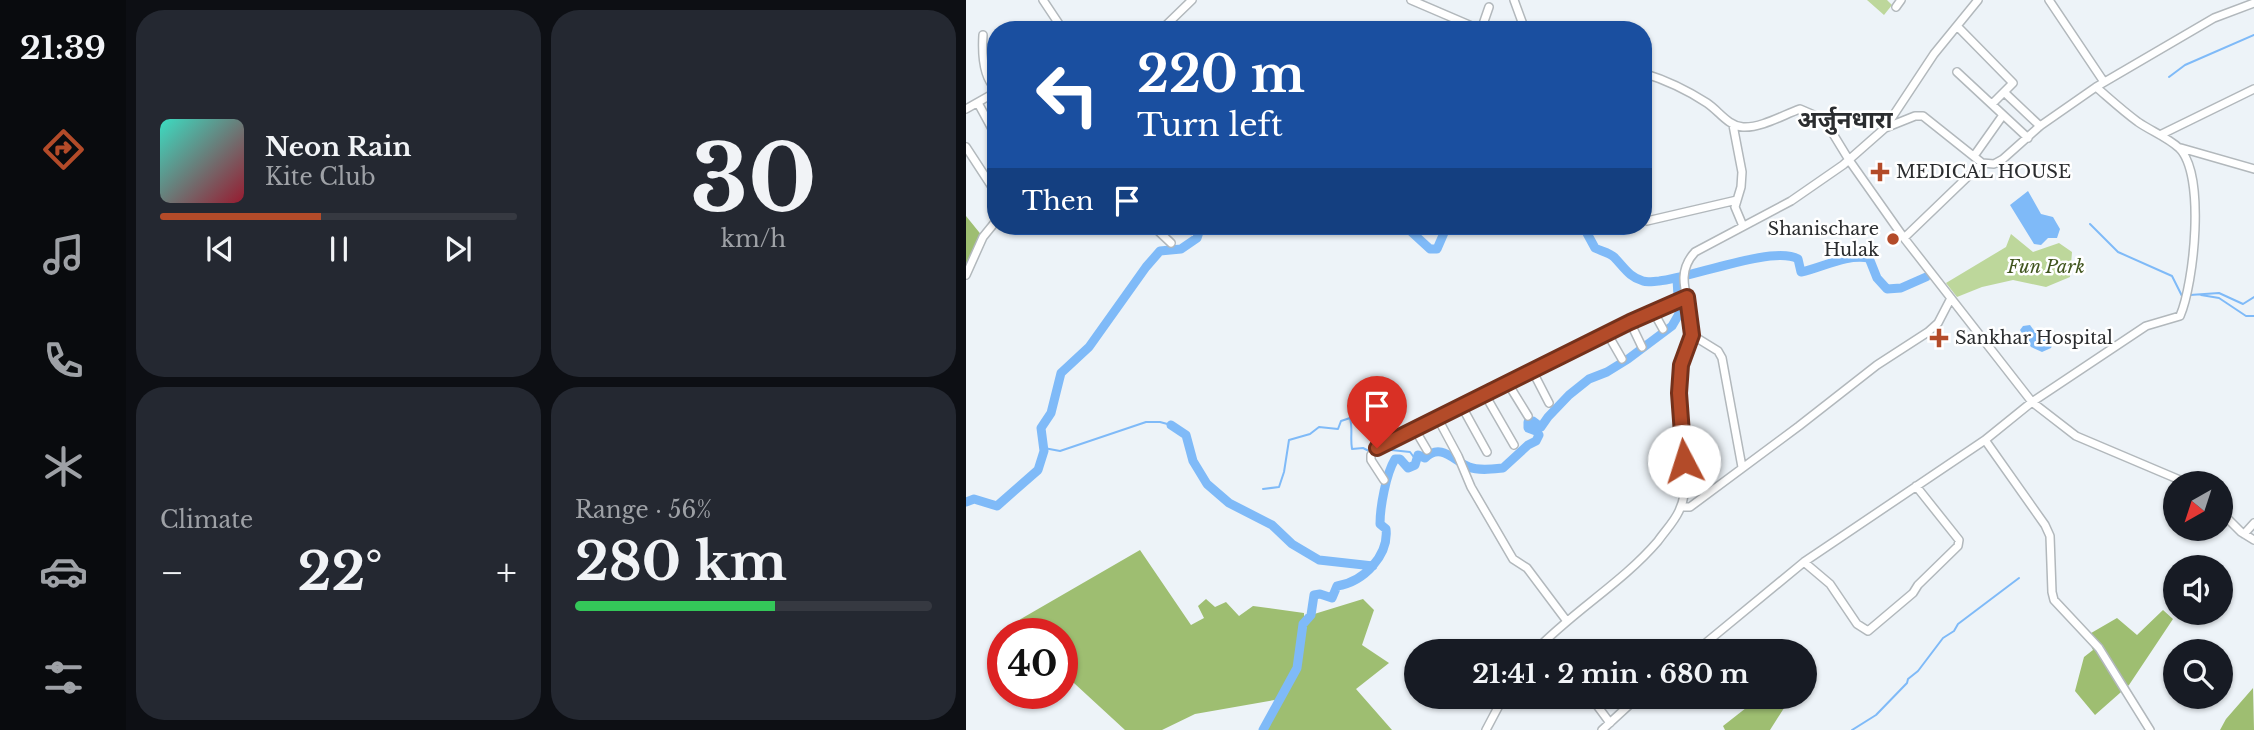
<!DOCTYPE html>
<meta charset="utf-8">
<style>
:root{--surface:#171b24;--page:#242831;--text:#f1f3f6;--muted:#9ea1a6;--line:#363941;--accent:#b34b29}
body{margin:0;font-family:"Libre Baskerville","Noto Sans Devanagari",serif;background:var(--page);color:var(--text);height:100vh;display:flex;flex-direction:column;font-size:26px;white-space:nowrap}
*{box-sizing:border-box;margin:0}
p{font-size:23px;color:var(--muted)}
.icon{flex:none;width:38px;height:38px;fill:none;stroke:currentColor;stroke-width:2;stroke-linecap:round;stroke-linejoin:round}
.map{position:relative;flex:1;overflow:hidden}
.details{display:flex;flex-direction:column;gap:10px;padding:10px;background:#0d0f14;width:840px}
.details>*{flex:none}
.guide{position:absolute;left:21px;top:21px;width:665px;height:214px;border-radius:28px;box-shadow:0 2px 5px #0004;background:#1a4fa0;color:#fff;overflow:hidden}
.needle{width:46px;rotate:219deg}
.tools{position:absolute;left:1197px;top:471px;display:grid;gap:14px}
.tools a{display:grid;place-items:center;width:70px;height:70px;border-radius:50%;background:var(--surface);box-shadow:0 2px 5px #0004;font-size:35px}
.speed{position:absolute;left:21px;top:618px;display:flex;gap:14px;font-size:35px;font-weight:700;text-align:center}
.speed>*{display:grid;place-content:center;width:91px;height:91px;border-radius:50%;background:var(--surface);box-shadow:0 2px 5px #0004;line-height:1}
.speed .limit{border:10px solid #d22;background:#fff;color:#111}
.pin{position:absolute;display:grid;place-items:center;width:60px;height:60px;color:#fff;margin:-72px -30px;border-radius:50% 50% 50% 0;rotate:-45deg;box-shadow:0 0 7px #0007}
.pin .icon{rotate:45deg}
.me{position:absolute;width:77px;margin:-38px;rotate:355deg;stroke-linejoin:round;filter:drop-shadow(0 0 5px #0008)}
.turn{display:flex;align-items:center;gap:24px;height:147px;padding:0 35px;font-size:32px}
.turn .icon{width:91px;height:91px;stroke-width:2.5}
.turn b{display:block;font-size:49px;line-height:60px}
.then{display:flex;align-items:center;height:66px;padding:0 35px;background:#0003;gap:14px;font-size:26px}
.big{font-size:52px;font-weight:700;line-height:1.1}
.details .card{flex:1;display:flex;flex-direction:column;justify-content:center;gap:10px;min-width:0;padding:0 24px;border-radius:28px;background:var(--page)}
.details .dial{align-items:center;gap:0}
.dial b{font-size:91px;line-height:1}
.song{display:flex;align-items:center;gap:21px}
.cover{width:84px;height:84px;border-radius:10px;background:linear-gradient(135deg,hsl(170 70% 55%),hsl(350 70% 35%))}
.played{height:7px;border-radius:4px;background:linear-gradient(90deg,var(--accent) 45%,var(--line) 45%)}
.keys{display:flex;justify-content:space-around;direction:ltr}
.heat{display:flex;justify-content:space-between;align-items:center;font-size:38px;direction:ltr}
.charge{height:10px;border-radius:5px;background:linear-gradient(90deg,#34c759 56%,var(--line) 0)}
.details .tiles{flex:1;display:grid;gap:10px;grid-template-columns:repeat(2,1fr)}
.trip{position:absolute;left:438px;top:639px;width:413px;height:70px;border-radius:35px;background:var(--surface);box-shadow:0 2px 5px #0004;font-weight:700;line-height:70px;text-align:center}
main{display:flex;flex:1;min-height:0}
.dock{display:flex;flex-direction:column;width:126px;justify-content:space-around;align-items:center;background:#090b0e;color:var(--muted)}
.dock .icon{width:49px;height:49px}
.dock .current{color:var(--accent)}
.dock b{font-size:32px;color:var(--text)}
.map>svg:first-child{display:block}
.green{fill:#bdd79b}
.forest{fill:#9ebe71}
.water{fill:#7fbaf8}
.lines{fill:none;stroke-linecap:round;stroke-linejoin:round}
.stream{stroke:#7fbaf8;stroke-width:2}
.river{stroke:#7fbaf8;stroke-width:9}
.minor-casing{stroke:#b2b8bc;stroke-width:10}
.minor{stroke:#fff;stroke-width:7}
.route-casing{stroke:#74311b;stroke-width:18}
.route{stroke:#b34b29;stroke-width:12}
.poi-dot{fill:#b34b29;stroke:#fff;stroke-width:2.5}
.labels{text-anchor:middle;dominant-baseline:central;stroke-width:5;stroke-linejoin:round;paint-order:stroke}
.poi-label{font-size:18px;fill:#2b2d2f;stroke:#fff;text-anchor:start}
.park-label{font-size:18px;font-style:italic;fill:#41561f;stroke:#fff}
.district-label{font-size:24px;font-weight:bold;fill:#2b2d2f;stroke:#fff}
</style>
<main>
<nav class="dock">
<b>21:39</b>
<svg class="icon current" aria-label="directions" viewBox="0 0 24 24"><path d="M12 3l9 9-9 9-9-9zM9 14v-3h6M13 9l2 2-2 2"/></svg>
<svg class="icon" aria-label="music" viewBox="0 0 24 24"><path d="M9 18V5l10-2v13"/><circle cx="6" cy="18" r="3"/><circle cx="16" cy="16" r="3"/></svg>
<svg class="icon" aria-label="phone" viewBox="0 0 24 24"><path d="M5 4h4l2 5-3 2q2 4 5 5l2-3 5 2v4C11 20 4 13 5 4z"/></svg>
<svg class="icon" aria-label="climate" viewBox="0 0 24 24"><path d="M12 3v18M4 7l16 10M4 17L20 7"/></svg>
<svg class="icon" aria-label="car" viewBox="0 0 24 24"><path d="M5 17H2v-5l4-1 3-4h7l3 4 3 1v5h-3M9 17h6M6 11h13"/><circle cx="7" cy="17" r="2"/><circle cx="17" cy="17" r="2"/></svg>
<svg class="icon" aria-label="filters" viewBox="0 0 24 24"><path d="M4 7h16M4 17h16"/><circle cx="9" cy="7" r="2"/><circle cx="15" cy="17" r="2"/></svg>
</nav>
<section class="details">
<div class="tiles">
<div class="card">
<div class="song"><i class="cover"></i><div><b>Neon Rain</b><p>Kite Club</p></div></div>
<div class="played"></div>
<div class="keys"><svg class="icon" aria-label="previous" viewBox="0 0 24 24"><path d="M18 5L8 12l10 7zM5 5v14"/></svg><svg class="icon" aria-label="pause" viewBox="0 0 24 24"><path d="M8 5v14M16 5v14"/></svg><svg class="icon" aria-label="next" viewBox="0 0 24 24"><path d="M6 5l10 7-10 7zM19 5v14"/></svg></div>
</div>
<div class="card dial"><b>30</b><p>km/h</p></div>
<div class="card"><p>Climate</p>
<div class="heat"><a>−</a><b class="big">22°</b><a>+</a></div>
</div>
<div class="card"><p>Range · 56%</p><b class="big">280 km</b><div class="charge"></div></div>
</div>
</section>
<div class="map">
<svg width="1288" height="730" viewBox="0 0 1288 730">
<rect width="100%" height="100%" fill="#edf3f8"/>
<path class="green" d="M901,0H921L926,5L918,15Z
M1045,234L1067,252L1093,243L1106,252L1104,277L1080,287L1047,280L1016,287L991,297L980,283L1040,247Z"/>
<path class="forest" d="M0,216L17,237L0,276Z
M174,550L225,625L238,618L232,606L240,599L249,607L260,602L273,616L287,606L338,613V623L345,615L397,599L408,610L396,645L423,663L390,689L426,730H297L314,699L229,714L196,730H159L96,672V634H37V635L34,631Z
M1197,610L1207,619L1163,685L1129,715L1109,691L1118,657L1127,650L1120,636L1151,618L1171,635Z
M1287,688L1288,730H1254L1260,719Z
M794,697H825L804,730H759L757,726Z"/>
<path class="water" d="M1062,191L1075,214L1087,217L1094,229L1091,238H1082L1075,245L1068,244L1044,205Z
M1064,325L1072,336L1079,334L1087,338L1088,341L1085,348L1076,352L1065,347L1054,330L1057,326Z"/>
<g class="lines">
<path class="stream" d="M1203,77L1219,65L1288,35
M1124,224L1152,252L1206,276L1216,296H1218
M1224,295L1253,293L1277,304L1288,297
M1235,295L1253,298L1280,316H1288
M416,449L444,452L450,460
M78,451V448L94,451L180,422H194L205,425
M297,489L313,487L318,472L323,440L344,434L353,427L372,429L375,421L384,418C387,429 384,438 386,449L397,448L403,451
M886,730L910,715L941,683L942,679L952,671L977,638L988,631L992,624L1053,578"/>
<path class="river" d="M439,226L464,249H471L481,226
M617,226L629,248C635,251 644,253 648,257C658,267 663,277 677,281C682,283 688,281 693,281C725,278 807,245 832,259L835,272C858,267 879,254 903,258L911,278L921,289L935,288L960,277
M205,425L220,435L227,461L241,484L263,503L306,525L326,544L353,560L407,566
M0,502L8,499L31,506L72,470L78,451L75,428L85,413L95,373L123,347L180,267L194,251L215,249L231,238L235,226
M297,730L331,668L337,624L345,615L348,595L354,594L366,598L371,586C398,582 423,555 420,529L414,524C414,507 420,474 429,459H434L442,468L449,465L452,455L459,458C475,442 488,461 503,467C513,471 527,469 537,468L562,445L570,441L573,435L570,431L562,428V422L567,421L575,427L582,417L603,395L623,379L641,372L662,359L706,326L713,314L711,279"/>
<g class="minor-casing">
<path id="minor" d="M77,0L97,30
M445,0L515,30
M548,0L559,30
M1083,0L1138,82
M930,7L935,0
M991,26L1047,83L1026,104
M195,30L226,0
M515,30L523,7
M17,35C16,52 16,77 30,89
M991,72L1062,138
M677,73C700,80 721,90 741,103C753,111 762,126 777,127C795,128 817,115 834,109L855,118L861,124L883,160L938,238L1066,402L1110,436L1221,483
M1130,87L1248,18L1288,3
M1038,92L1074,126
M12,103L30,136
M0,109L30,92
M767,125L776,172L775,187L769,207L777,226
M1194,135L1288,89
M0,147L30,193
M1215,148L1288,169
M1008,156L1037,115
M681,221L771,200
M187,226L205,243
M938,238L1016,163
M0,275L17,237L30,221
M687,311L697,329
M664,322L676,347
M641,333L656,359
M726,335L752,351L756,358L776,467
M566,370L583,403
M541,382L562,416
M518,393L548,445
M495,405L521,452
M471,417L492,456L505,487L547,559L561,568L600,620
M448,428L461,450
M1019,440L1079,525L1084,536L1086,592L1088,600L1133,648L1184,730
M418,480L405,460V455L411,448L664,322L721,297
M715,507H724L833,426L911,365L962,332L972,323L985,298
M1255,512L1275,532L1288,540
M1278,534L1288,523
M838,562L864,584L891,624L902,631L947,593L952,585L992,546L993,540L950,486
M569,651C607,611 656,583 692,541C699,531 708,522 713,511C730,474 711,428 713,389C714,381 714,371 716,363C719,353 725,343 726,333C728,303 705,278 729,252L825,201L877,165L919,128L968,54L1012,0
M730,651L838,562L1019,440L1066,402L1180,326L1214,316C1228,284 1240,174 1213,148C1201,137 1185,131 1172,122C1157,111 1144,99 1130,87L1074,126L1037,159L1028,164L1016,163L957,116H949L919,128
M621,696L630,704L644,723
M520,730L538,696
M636,730L673,696"/>
</g>
<use href="#minor" class="minor"/>
</g>
<g class="lines">
<g class="route-casing">
<path id="route" d="M411,448L664,322L721,297L726,335L715,365L713,393L718,461"/>
</g>
<use href="#route" class="route"/>
</g>
<g class="poi-dot">
<path d="M910.5 161.5h7v7h7v7h-7v7h-7v-7h-7v-7h7z"/>
<circle cx="927" cy="239" r="7"/>
<path d="M969.5 327.5h7v7h7v7h-7v7h-7v-7h-7v-7h7z"/>
</g>
<g class="labels">
<g class="poi-label">
<text x="930" y="172">MEDICAL HOUSE</text>
<text x="913" y="229" text-anchor="end">Shanischare<tspan x="913" dy="21">Hulak</tspan></text>
<text x="989" y="338">Sankhar Hospital</text>
</g>
<g class="park-label">
<text x="1080" y="267">Fun Park</text>
</g>
<g class="district-label">
<text x="879" y="119">अर्जुनधारा</text>
</g>
</g>
</svg>
<div class="tools">
<a><svg class="needle" viewBox="-14 -14 28 28"><path d="M0-13l5 13h-10z" fill="#e53935"/><path d="M0 13l5-13h-10z" fill="#9ea1a6"/></svg></a>
<a><svg class="icon" aria-label="sound" viewBox="0 0 24 24"><path d="M4 9h4l5-4v14l-5-4H4zM17 9q2 3 0 6"/></svg></a>
<a><svg class="icon" aria-label="search" viewBox="0 0 24 24"><circle cx="10" cy="10" r="6"/><path d="M15 15l6 6"/></svg></a>
</div>
<div class="speed"><div class="limit">40</div></div>
<div class="pin" style="left:411px;top:448px;background:#d93025"><svg class="icon" aria-label="arrive" viewBox="0 0 24 24"><path d="M6 21V4h12l-3 4 3 4H6"/></svg></div>
<svg class="me" style="left:718px;top:461px" viewBox="-20 -20 40 40"><circle r="19" fill="#fff"/><path d="M0-13L10 11 0 6-10 11z" fill="#b34b29"/></svg>
<div class="trip">21:41 · 2 min · 680 m</div>
<div class="guide">
<div class="turn"><svg class="icon" aria-label="left" viewBox="0 0 24 24"><path d="M17 20v-9H6M10 6l-5 5 5 5"/></svg><div><b>220 m</b>Turn left</div></div>
<div class="then">Then<svg class="icon" aria-label="arrive" viewBox="0 0 24 24"><path d="M6 21V4h12l-3 4 3 4H6"/></svg></div>
</div>
</div>
</main>
